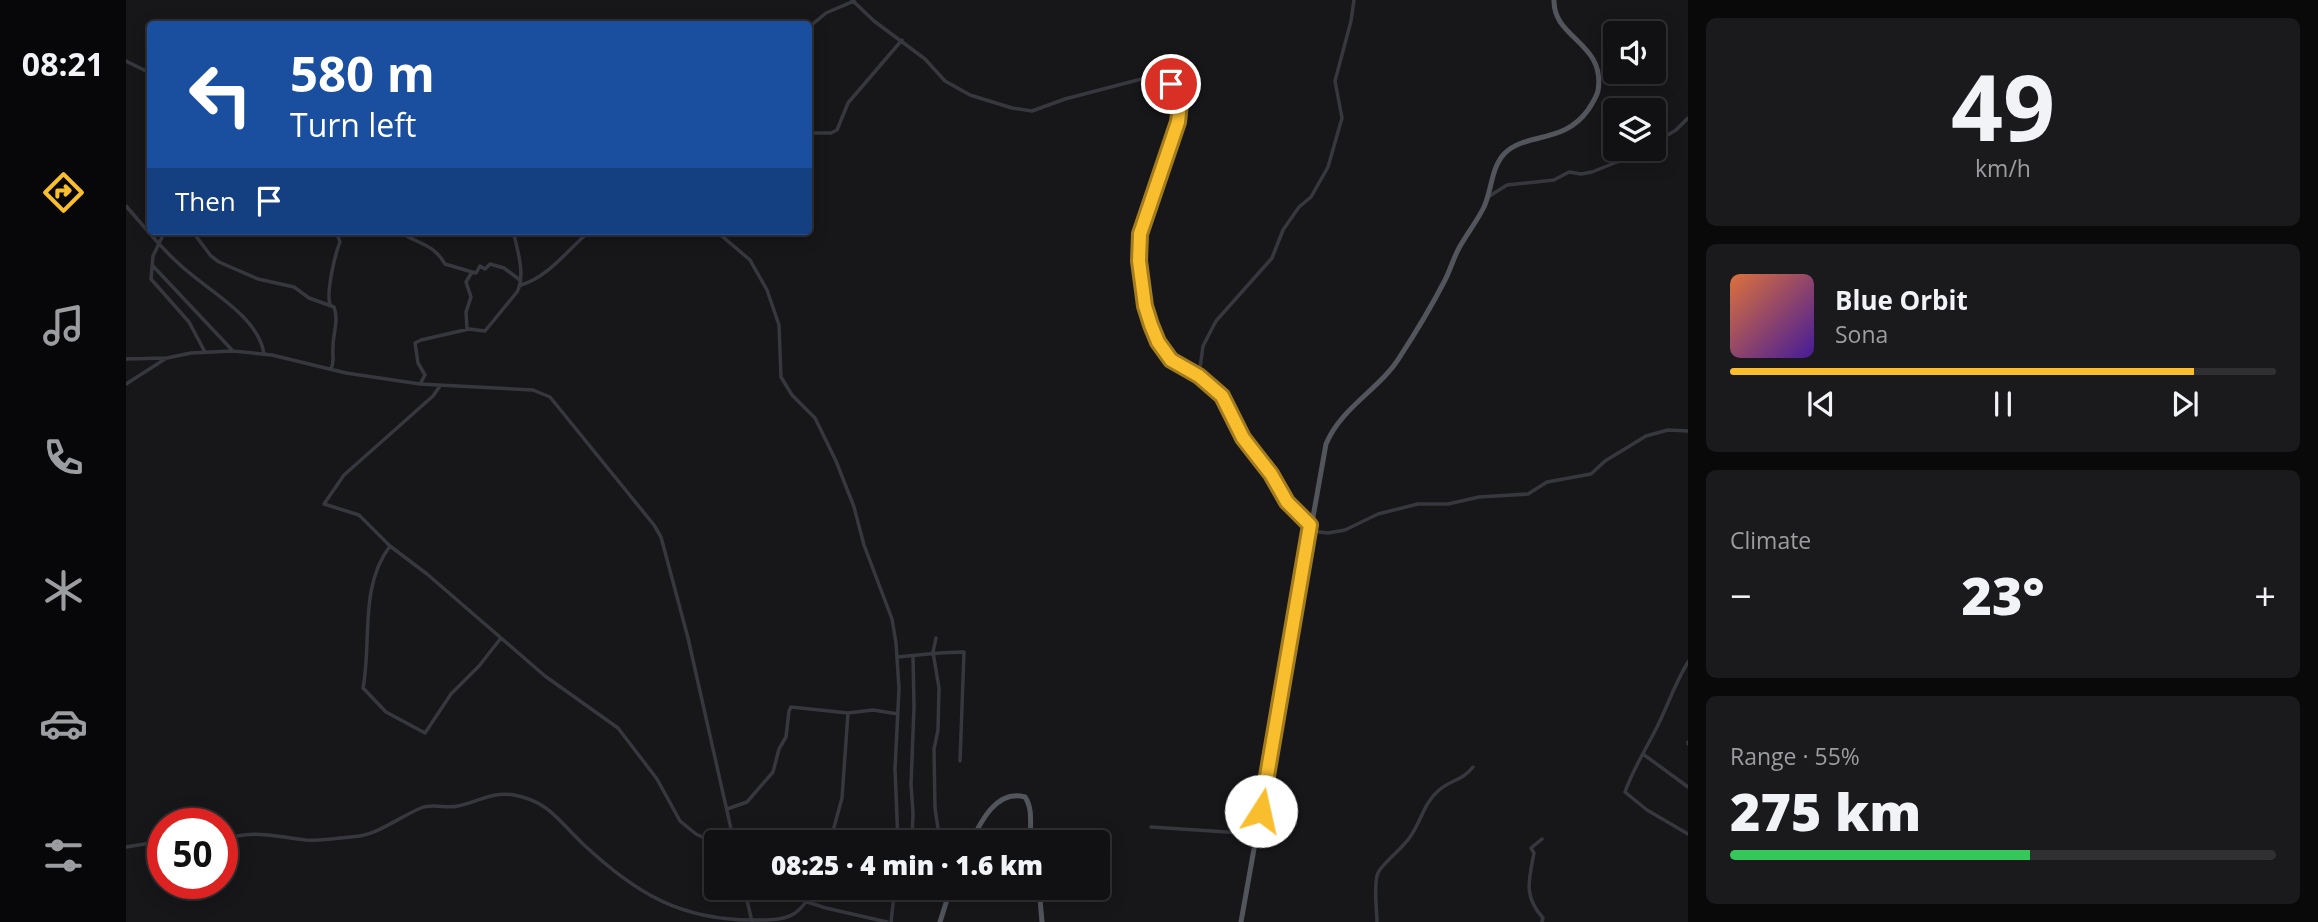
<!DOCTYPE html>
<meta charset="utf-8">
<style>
:root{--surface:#111013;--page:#1a191c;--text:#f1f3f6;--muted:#9c9da0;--line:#303033;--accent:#f9be2e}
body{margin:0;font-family:"Open Sans",sans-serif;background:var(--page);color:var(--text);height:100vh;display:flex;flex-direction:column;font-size:26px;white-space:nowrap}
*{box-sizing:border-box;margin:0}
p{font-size:23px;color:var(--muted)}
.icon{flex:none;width:38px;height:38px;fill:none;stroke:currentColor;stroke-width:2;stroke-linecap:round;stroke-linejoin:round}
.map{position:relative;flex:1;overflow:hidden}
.sheet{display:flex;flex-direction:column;gap:18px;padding:18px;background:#09090a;width:630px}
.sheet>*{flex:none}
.top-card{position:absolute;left:21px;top:21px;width:665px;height:214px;border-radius:7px;box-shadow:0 4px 18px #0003,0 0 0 2px var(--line);background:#1a4fa0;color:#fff;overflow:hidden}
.buttons{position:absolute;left:1477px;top:21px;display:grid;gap:14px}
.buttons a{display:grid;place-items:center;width:63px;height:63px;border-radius:7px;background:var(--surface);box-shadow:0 4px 18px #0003,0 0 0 2px var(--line);font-size:35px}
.speed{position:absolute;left:21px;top:808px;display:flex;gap:14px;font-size:35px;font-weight:700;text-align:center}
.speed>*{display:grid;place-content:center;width:91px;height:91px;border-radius:50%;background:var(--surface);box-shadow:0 4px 18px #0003,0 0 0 2px var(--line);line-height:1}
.speed .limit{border:10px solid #d22;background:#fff;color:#111}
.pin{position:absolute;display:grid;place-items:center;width:60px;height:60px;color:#fff;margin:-30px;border:4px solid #fff;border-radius:50%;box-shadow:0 2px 7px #0007}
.me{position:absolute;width:77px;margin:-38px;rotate:10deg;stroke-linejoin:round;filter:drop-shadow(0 0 5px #0008)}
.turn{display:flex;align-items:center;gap:24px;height:147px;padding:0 28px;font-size:32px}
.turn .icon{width:91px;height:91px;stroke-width:2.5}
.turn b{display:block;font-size:49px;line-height:60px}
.then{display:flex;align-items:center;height:66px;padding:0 28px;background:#0003;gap:14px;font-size:26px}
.big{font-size:52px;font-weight:800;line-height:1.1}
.sheet .card{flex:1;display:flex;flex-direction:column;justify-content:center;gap:10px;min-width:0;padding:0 24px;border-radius:10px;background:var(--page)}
.sheet .dial{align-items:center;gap:0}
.dial b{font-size:91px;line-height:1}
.song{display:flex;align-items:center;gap:21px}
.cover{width:84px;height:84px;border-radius:10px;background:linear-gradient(135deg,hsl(20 70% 55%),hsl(260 70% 35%))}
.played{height:7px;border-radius:4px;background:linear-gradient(90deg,var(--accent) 85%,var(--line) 85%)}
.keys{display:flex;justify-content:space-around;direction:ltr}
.heat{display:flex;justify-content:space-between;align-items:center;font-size:38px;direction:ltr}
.charge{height:10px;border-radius:5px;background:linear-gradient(90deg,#34c759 55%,var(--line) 0)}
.trip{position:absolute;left:578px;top:830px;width:406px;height:70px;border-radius:7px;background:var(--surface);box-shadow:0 4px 18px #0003,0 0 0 2px var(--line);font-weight:800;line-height:70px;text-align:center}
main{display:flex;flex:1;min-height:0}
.tabs{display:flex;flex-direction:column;width:126px;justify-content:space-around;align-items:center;background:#070608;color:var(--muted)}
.tabs .icon{width:49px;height:49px}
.tabs .current{color:var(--accent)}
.tabs b{font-size:32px;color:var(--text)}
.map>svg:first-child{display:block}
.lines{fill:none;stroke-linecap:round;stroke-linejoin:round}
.minor{stroke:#37383e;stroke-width:3.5}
.major{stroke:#53555d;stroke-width:5}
.route-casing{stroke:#a27c1e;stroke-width:18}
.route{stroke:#f9be2e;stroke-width:12}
</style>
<main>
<nav class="tabs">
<b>08:21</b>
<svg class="icon current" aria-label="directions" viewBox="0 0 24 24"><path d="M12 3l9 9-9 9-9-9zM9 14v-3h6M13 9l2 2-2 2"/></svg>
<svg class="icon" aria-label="music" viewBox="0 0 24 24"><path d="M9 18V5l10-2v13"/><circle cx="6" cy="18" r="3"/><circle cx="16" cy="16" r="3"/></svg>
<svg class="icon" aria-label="phone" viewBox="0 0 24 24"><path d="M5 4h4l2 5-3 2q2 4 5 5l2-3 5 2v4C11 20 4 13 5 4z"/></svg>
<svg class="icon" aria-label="climate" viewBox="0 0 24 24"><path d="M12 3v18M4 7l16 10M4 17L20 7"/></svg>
<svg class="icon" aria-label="car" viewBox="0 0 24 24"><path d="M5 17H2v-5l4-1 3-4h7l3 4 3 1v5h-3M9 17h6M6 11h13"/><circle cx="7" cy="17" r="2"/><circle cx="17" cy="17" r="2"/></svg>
<svg class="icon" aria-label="filters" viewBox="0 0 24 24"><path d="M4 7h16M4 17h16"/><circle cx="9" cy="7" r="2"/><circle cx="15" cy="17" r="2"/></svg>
</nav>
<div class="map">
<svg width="1562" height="922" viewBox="0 0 1562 922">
<rect width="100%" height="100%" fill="#171619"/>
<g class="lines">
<path class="minor" d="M726,0L748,21L799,59L819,81L844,95L886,108L906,111L939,99L1027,76H1037C1048,86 1054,97 1054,112L1014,234V271L1025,325L1032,342L1045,360L1056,369L1073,376L1096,396L1117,437L1145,474L1161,502L1184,525
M682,28L700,13L728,1
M0,61L24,73
M682,133H705L711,130L722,103L776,40
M1528,143L1550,130L1562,118
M1362,197L1381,185L1428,180L1443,172L1455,174L1466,172L1506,156L1517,149
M0,206C17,225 32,245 51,262C78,289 132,314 138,354
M39,231L27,256L25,279L63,322L79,352
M66,231L85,256L93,262L132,279L168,287L183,298L208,307C213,321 207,333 207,347C206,356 209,361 205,369
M279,231V235C296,245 308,245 319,264L346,272L340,282L345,297L340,312L341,329
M590,231L624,260L641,290L653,325L655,377L666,395L689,418L710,461L728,507L738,545L766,619L770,643L773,688L769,769L772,842
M27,266L107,351
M346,272L350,273L354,266L359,269L364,264L378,268L394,280
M395,285C424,276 442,249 464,231
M204,304C200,293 209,254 214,242L210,231
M0,359L41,358L65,353L107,351L146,355L220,373L294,384L407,390L424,397L528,525L535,537L562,638L608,842
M1073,376L1077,346L1090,321L1146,258L1157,230L1173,207L1185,197L1202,167L1216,118L1209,81L1225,21L1228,0
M0,384L39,359
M294,384L299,375L292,363L289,343L295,340L343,329L359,331L391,292C400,275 391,248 387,231
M314,386L307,396L218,475L198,504L233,515L264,546L301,574L419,676L492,728L531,779L554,821L570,834L590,844
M1185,531L1202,533L1219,530L1252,514L1292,504H1322L1353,497L1402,494L1421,482L1465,474L1479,461L1520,436L1542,430L1562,431
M264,546C233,587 246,641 237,688L260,712L299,733L325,694L353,666L375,638
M810,638L807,652L813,688L812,730L808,749L809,808L814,842
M771,657C794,655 815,652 838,652L834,761
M1562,662C1549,683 1542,705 1531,727C1520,749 1507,769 1499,792L1521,810L1562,834
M1562,742V744
M1517,754L1562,787
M601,809L621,802L647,772L653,749L660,737L663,711L665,707L722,713L747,710L772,714
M1025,827L1131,834
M1416,839L1405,848L1408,853C1403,880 1397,896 1417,918L1416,922
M96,841C125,828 150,837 180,840C197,841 216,838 233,836C254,833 275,816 295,808C307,803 320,809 332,806C352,802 366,791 388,795C422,801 433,821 456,843C509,893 555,921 630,920C662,920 673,918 689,887
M704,842L716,798L722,713
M786,842L787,813L785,784L788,707L787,656
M0,847L37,841
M618,887L626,922
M681,902L700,908L761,922
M765,922L769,887
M1251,922C1251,910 1247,884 1252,873C1255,865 1277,848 1284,837C1295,822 1298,803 1312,791C1325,779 1335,782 1347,767"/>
<path class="major" d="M845,842C855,821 871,789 899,797C908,810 903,827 905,842
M913,887L916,922
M814,922L825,887
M1115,922L1200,444C1216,406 1255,389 1275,355C1290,332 1305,307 1318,282C1324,271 1327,259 1333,248C1341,234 1351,221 1358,207C1366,190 1365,167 1379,153C1401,132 1438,144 1462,110C1466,104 1470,98 1472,91C1480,42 1427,39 1428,0"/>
</g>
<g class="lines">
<g class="route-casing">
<path id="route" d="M1045,84L1054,103L1052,122L1014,234L1013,261L1019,306L1025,325L1032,342L1045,360L1073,376L1096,396L1117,438L1145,474L1161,502L1184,525L1135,811"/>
</g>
<use href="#route" class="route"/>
</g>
</svg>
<div class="buttons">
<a><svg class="icon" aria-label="sound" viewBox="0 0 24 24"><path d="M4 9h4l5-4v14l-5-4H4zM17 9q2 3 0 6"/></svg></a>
<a><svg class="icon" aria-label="layers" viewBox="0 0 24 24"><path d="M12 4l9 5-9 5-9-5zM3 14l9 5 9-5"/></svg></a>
</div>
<div class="speed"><div class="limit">50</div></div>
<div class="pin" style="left:1045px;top:84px;background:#d93025"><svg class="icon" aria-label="arrive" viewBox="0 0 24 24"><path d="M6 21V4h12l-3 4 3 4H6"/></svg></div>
<svg class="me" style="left:1135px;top:811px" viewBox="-20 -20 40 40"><circle r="19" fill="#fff"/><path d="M0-13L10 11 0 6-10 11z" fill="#f9be2e"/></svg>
<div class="trip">08:25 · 4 min · 1.6 km</div>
<div class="top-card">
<div class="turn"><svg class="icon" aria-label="left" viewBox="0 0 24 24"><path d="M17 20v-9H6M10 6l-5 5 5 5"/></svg><div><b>580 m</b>Turn left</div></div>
<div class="then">Then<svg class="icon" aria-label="arrive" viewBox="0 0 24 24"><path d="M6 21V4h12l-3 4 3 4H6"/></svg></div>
</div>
</div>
<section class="sheet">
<div class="card dial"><b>49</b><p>km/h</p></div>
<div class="card">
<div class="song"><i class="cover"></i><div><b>Blue Orbit</b><p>Sona</p></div></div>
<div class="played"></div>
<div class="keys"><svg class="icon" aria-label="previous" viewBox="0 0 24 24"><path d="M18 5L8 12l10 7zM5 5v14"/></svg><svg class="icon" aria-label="pause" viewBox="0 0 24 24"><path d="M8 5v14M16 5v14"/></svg><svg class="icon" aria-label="next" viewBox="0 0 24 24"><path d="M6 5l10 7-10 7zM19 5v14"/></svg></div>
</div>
<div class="card"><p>Climate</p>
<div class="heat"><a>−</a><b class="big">23°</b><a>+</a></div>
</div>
<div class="card"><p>Range · 55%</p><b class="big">275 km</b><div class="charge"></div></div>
</section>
</main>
